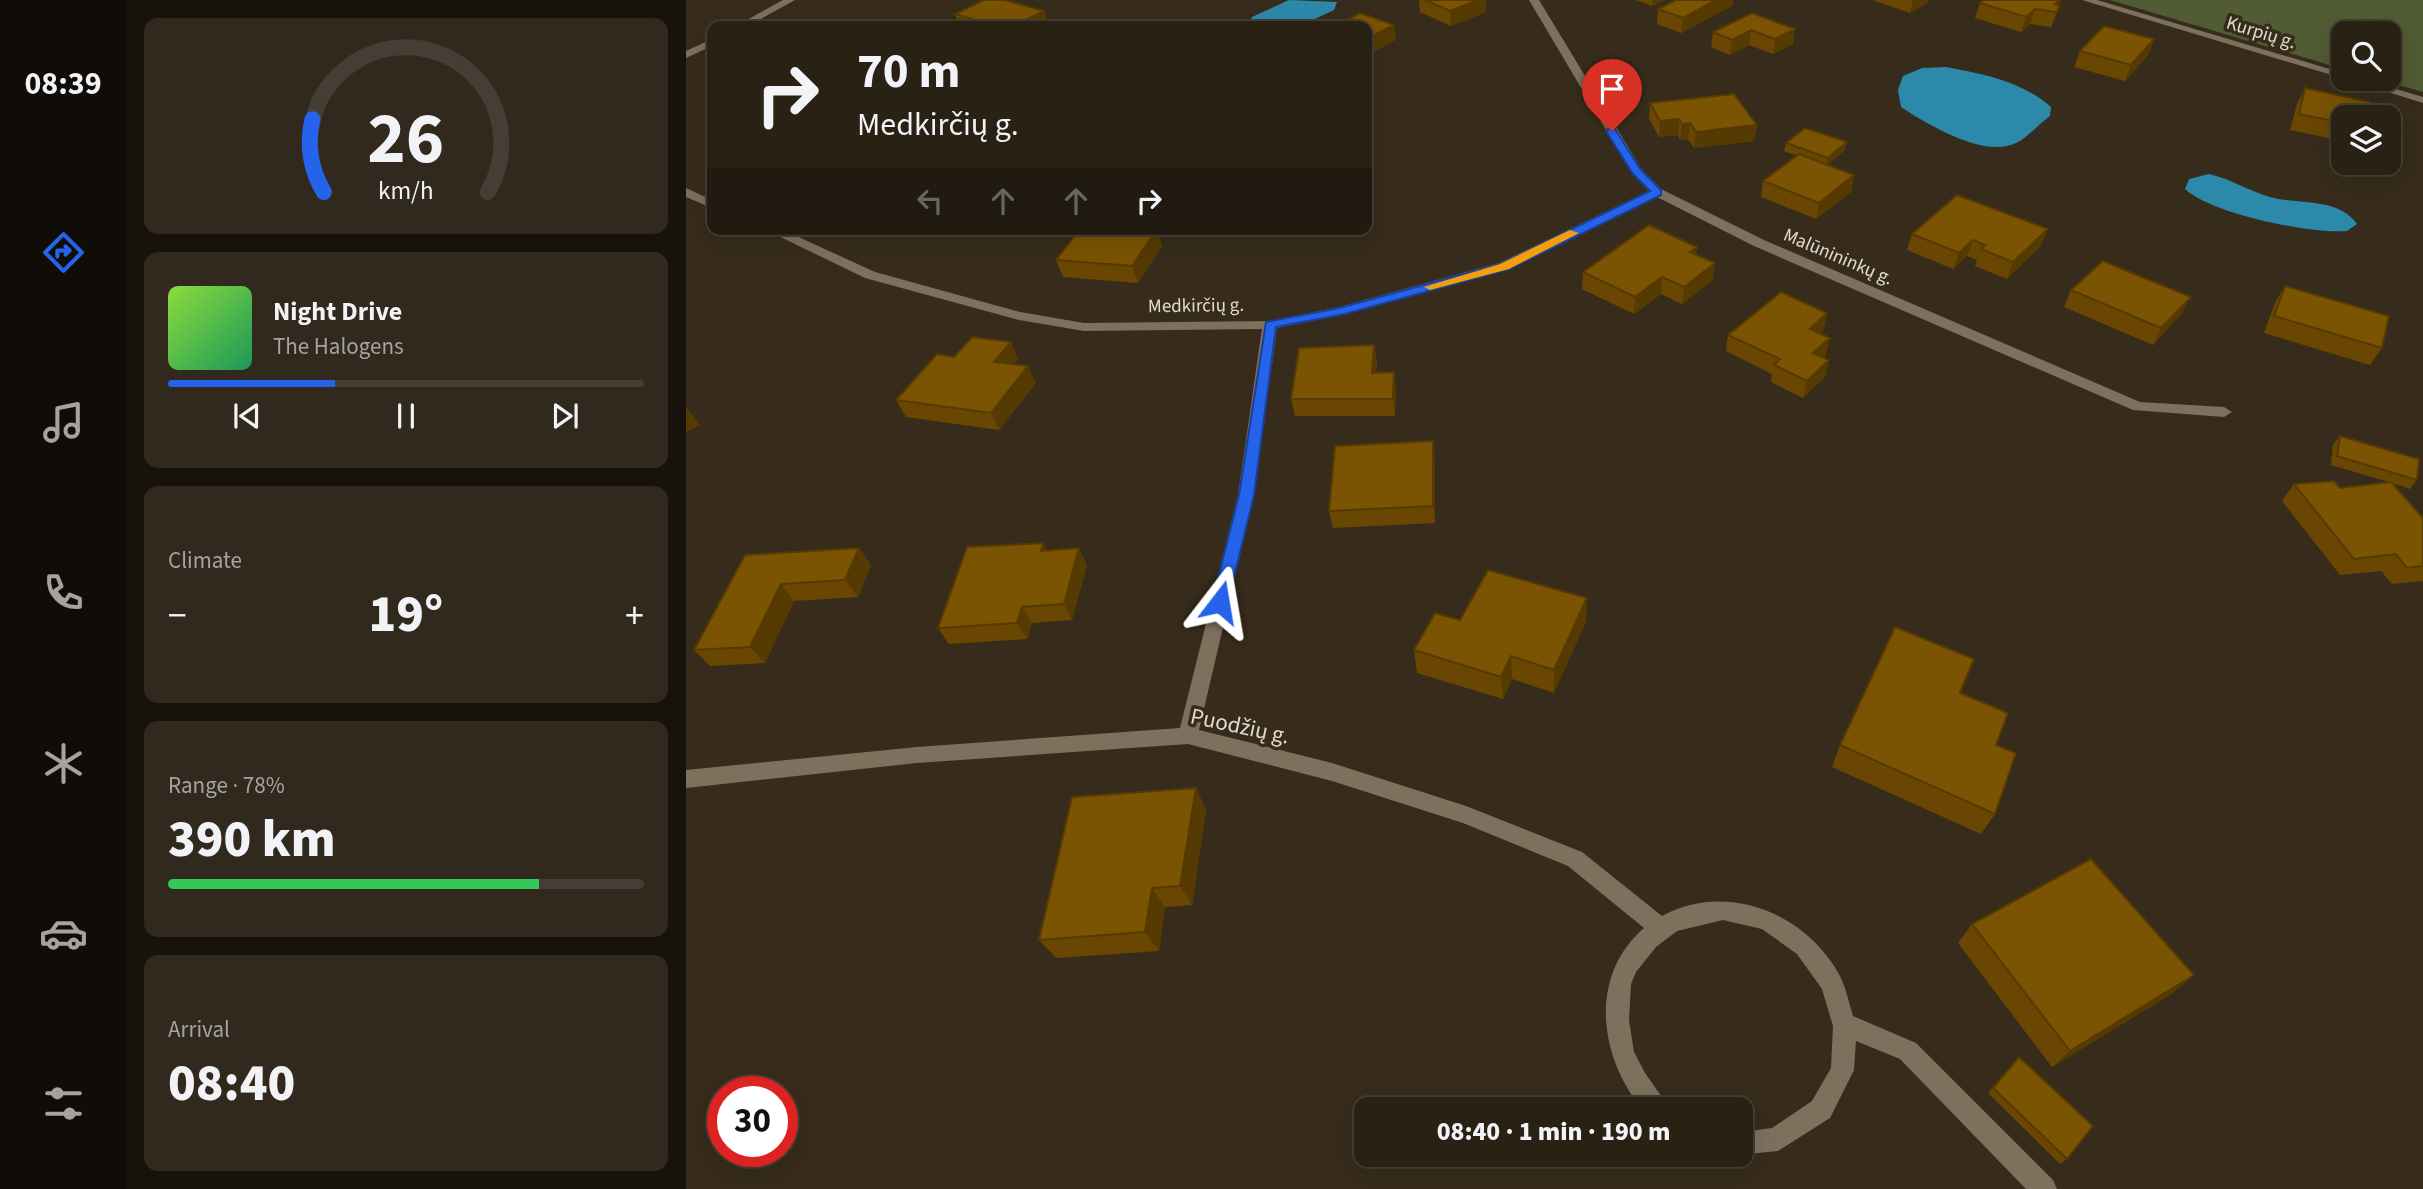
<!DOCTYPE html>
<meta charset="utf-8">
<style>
:root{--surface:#292114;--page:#31291d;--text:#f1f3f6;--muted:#a5a3a0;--line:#453e34;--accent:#2563eb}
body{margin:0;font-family:"Source Sans 3",sans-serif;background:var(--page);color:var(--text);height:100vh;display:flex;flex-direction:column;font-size:26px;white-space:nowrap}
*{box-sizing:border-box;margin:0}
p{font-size:23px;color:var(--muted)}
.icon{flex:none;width:38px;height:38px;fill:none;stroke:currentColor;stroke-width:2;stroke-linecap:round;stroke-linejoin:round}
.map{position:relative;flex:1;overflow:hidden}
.panel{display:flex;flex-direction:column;gap:18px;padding:18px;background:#17120b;width:560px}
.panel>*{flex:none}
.guide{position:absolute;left:21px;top:21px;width:665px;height:214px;border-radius:14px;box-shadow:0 7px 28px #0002,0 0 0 2px var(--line);background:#292114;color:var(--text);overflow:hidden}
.controls{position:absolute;left:1645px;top:21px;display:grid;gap:14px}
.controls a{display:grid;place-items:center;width:70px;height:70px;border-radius:14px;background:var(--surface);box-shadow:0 7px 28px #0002,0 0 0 2px var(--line);font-size:35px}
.speed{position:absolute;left:21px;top:1076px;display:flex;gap:14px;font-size:35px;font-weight:700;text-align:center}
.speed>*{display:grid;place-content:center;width:91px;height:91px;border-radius:50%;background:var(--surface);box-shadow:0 7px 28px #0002,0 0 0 2px var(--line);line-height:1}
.speed .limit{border:10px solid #d22;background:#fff;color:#111}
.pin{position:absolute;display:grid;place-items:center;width:60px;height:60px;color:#fff;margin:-72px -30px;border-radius:50% 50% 50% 0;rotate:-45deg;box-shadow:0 0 7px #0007}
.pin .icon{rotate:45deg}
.me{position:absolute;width:77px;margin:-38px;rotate:14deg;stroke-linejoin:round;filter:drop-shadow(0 0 5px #0008)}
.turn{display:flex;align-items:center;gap:24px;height:147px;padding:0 35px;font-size:32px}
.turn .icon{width:91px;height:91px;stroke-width:2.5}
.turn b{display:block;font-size:49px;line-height:60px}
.lanes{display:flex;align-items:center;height:66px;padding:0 35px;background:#0003;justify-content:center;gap:35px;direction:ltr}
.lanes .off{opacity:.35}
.big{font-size:52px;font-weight:800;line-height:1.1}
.panel .widget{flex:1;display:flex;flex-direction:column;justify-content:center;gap:10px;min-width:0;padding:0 24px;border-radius:14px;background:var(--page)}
.panel .dial{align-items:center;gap:0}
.dial svg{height:182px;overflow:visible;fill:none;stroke:var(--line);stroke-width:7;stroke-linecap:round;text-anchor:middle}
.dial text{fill:var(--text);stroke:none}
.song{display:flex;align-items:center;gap:21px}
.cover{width:84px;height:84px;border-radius:10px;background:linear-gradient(135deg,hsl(90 70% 55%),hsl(150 70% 35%))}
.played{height:7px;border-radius:4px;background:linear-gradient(90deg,var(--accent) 35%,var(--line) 35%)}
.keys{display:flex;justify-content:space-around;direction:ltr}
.heat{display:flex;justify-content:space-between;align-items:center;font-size:38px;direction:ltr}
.charge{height:10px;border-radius:5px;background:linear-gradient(90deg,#34c759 78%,var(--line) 0)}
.trip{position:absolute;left:668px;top:1097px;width:399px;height:70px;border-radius:14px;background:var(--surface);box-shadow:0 7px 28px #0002,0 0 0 2px var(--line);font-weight:800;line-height:70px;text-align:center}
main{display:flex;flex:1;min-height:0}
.menu{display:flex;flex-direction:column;width:126px;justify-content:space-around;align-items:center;background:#100d08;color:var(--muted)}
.menu .icon{width:49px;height:49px}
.menu .on{color:var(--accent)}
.menu b{font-size:32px;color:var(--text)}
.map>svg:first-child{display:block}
.green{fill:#515b34}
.water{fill:#2c89aa}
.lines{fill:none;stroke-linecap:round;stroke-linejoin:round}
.minor{fill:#7d705d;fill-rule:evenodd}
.wall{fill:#694703}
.shaded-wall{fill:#553a02}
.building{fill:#7a5303;stroke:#553a02;stroke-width:2}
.route{fill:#2563eb;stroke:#184099;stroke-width:2}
.slow{fill:#f59e0b}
.labels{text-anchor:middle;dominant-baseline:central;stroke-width:7;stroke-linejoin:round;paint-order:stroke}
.far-street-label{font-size:19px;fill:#e1dad0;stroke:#372c1b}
.street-label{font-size:23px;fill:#e1dad0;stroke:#372c1b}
</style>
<main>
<nav class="menu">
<b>08:39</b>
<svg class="icon on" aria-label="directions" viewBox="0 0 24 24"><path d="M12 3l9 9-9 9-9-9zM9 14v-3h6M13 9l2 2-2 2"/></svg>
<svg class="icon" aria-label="music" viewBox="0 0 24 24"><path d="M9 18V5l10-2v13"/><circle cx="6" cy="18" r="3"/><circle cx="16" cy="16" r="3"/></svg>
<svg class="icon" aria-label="phone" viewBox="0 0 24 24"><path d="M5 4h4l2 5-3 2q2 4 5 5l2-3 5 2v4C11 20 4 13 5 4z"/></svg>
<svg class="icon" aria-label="climate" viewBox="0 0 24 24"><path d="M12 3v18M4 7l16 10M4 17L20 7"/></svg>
<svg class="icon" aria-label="car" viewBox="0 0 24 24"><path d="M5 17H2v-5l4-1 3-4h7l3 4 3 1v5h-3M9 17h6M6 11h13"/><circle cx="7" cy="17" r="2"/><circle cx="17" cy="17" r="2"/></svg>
<svg class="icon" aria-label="filters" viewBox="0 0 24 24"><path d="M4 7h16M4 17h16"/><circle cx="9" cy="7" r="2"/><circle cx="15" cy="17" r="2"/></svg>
</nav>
<section class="panel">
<div class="widget dial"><svg viewBox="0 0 100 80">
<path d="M14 69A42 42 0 1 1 86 69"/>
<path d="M14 69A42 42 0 0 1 9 37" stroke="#2563eb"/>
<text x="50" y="56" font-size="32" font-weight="700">26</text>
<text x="50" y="72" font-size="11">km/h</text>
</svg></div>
<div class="widget">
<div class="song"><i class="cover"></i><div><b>Night Drive</b><p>The Halogens</p></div></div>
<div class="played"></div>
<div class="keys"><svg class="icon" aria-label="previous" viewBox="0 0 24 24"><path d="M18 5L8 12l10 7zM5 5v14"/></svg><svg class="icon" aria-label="pause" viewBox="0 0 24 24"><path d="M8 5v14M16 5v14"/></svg><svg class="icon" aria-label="next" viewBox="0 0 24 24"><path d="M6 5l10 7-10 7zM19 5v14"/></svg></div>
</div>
<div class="widget"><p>Climate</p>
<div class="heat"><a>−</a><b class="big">19°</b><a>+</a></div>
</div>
<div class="widget"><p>Range · 78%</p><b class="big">390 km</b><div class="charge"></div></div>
<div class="widget"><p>Arrival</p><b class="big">08:40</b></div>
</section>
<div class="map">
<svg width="1737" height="1189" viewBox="0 0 1737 1189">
<rect width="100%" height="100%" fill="#372c1b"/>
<path class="green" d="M1424,0H1737V92L1691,79H1703V33H1657V69Z"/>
<path class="water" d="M603,0L651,2L648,10L614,26H563L566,17Z
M1260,67C1297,74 1336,81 1365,107L1364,116C1353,124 1342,137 1330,143C1298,159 1241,124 1215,107L1212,90L1217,76L1236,68Z
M1523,174C1545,179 1563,191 1584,197C1613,205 1652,197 1671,224L1661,231C1624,234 1526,214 1499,189L1503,179Z"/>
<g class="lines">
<path class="minor" d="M97,0H109L62,26H50Z
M843,0H853L956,170L975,189L1078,240L1454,402L1538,407L1546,412L1538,417L1447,410L1068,246L971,197L823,269L660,314L591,328L568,495L513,730L646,763L780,806L896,852L976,916C1041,881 1120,913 1154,976C1160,988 1163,1003 1167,1016L1230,1043L1367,1180L1371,1189H1340L1214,1059L1170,1041L1168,1070L1144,1118L1092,1151L1052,1155H1055V1132L1086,1128L1126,1101L1145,1068L1147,1026L1136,989L1111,954L1076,929L1037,920L991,931L970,947L950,972L945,984L943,1020L948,1052L959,1073L985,1110H957C913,1058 902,976 958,928L882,866L777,823L646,781L502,744L231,763L0,788V770L231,747L494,728L552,495L576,329L398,331L333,320L179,278L78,229H95L189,272L334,312L398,323L584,321L653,307L813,263L963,191L945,172Z
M1396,0H1411L1657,73L1659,79Z
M26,39V46L0,58V51Z
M1660,79H1676L1737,97V103Z
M0,188L26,200V208L0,197Z"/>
</g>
<path class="wall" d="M733,0H800V12L765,26L734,12Z
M950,0H978L966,6Z
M990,0H1047V5L995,33L971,24L972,9Z
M1186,0H1242L1241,3L1224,13Z
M1374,0L1373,5L1374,6L1365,27L1344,24L1335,32L1289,18L1294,3Z
M358,11L363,26H274L269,14Z
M1066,13L1107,44L1087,54L1063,45L1044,55L1025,47L1027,32Z
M1468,39L1462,55L1439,81L1388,67L1394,51Z
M1619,88L1657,117V141L1604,130L1611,104Z
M964,103L1071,125L1068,141L1008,148L1002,139L994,140L992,135L973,137L963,119Z
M1100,143L1159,150L1141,165L1168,175L1165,192L1130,219L1075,197L1077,181L1111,156L1098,151Z
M559,229H619L559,231Z
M1226,234L1355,246L1321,279L1289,266L1291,260L1281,256L1267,269L1221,250Z
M476,246L452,283L377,277L370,260Z
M1011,247L1010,255L1027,280L996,304L975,294L948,314L896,289L897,272Z
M1599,286L1696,348L1684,365L1578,333L1589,303Z
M1385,290L1496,313L1467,345L1378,307Z
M1138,330L1134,333L1140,355L1137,358L1143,360L1139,377L1117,398L1085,382L1086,374L1040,351L1042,335Z
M688,345L691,362L690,373L710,389L709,416H609L605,399Z
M268,357L332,359L328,364L350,383L313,430L220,417L210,400Z
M1654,436L1731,480L1724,489L1706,483L1737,518V581L1706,584L1695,571L1654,575L1596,501L1608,484L1654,488L1703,482L1645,465L1647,445Z
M749,458V523L647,528L643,511Z
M173,548L185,565L172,597L108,601L79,663L24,666L8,650L59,555Z
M361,550L401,565L386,620L346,623L341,639L263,644L252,628Z
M901,598L900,621L868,693L826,679L817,699L731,673L728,650L774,620Z
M1274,693L1310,745L1309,814L1295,834L1146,767L1154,745Z
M510,788L520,810L506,905L479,907L473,951L370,958L353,940Z
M1286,924L1487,993L1366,1067L1272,943Z
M1333,1057L1381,1159L1374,1164L1302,1093Z"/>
<path class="shaded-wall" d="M793,0H800V12L765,26L764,11Z
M966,0H978L966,6Z
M1030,0H1047V5L995,33L997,18Z
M1227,0H1242L1241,3L1224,13Z
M1374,0L1370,12L1374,6L1365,27L1370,12L1369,4Z
M1349,9L1344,24L1335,32L1340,17Z
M358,11L363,26H337L336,22Z
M332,20L334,26H320Z
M708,25L710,40L681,56V39Z
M1109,29L1107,44L1087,54L1089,39Z
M1065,30L1063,45L1044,55L1046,40Z
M1468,39L1462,55L1439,81L1445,65Z
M993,119L992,135L973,137L974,121Z
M1004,123L1002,139L994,140L996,124Z
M1071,125L1068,141L1008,148L1010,132Z
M1161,142L1159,150L1140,166L1142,158Z
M1168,175L1165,192L1130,219L1133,203Z
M471,229L476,246L452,283L446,266Z
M1362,229L1355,246L1321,279L1327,262Z
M1287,240L1281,256L1267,269L1273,253Z
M1011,247L1009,263L1004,252Z
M1029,263L1027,280L996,304L998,287Z
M976,277L975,294L948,314L949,297Z
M1505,297L1496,313L1467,345L1475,328Z
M1141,313L1138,330L1120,346L1124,329Z
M1144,338L1140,355L1123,370L1127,353Z
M325,342L332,359L316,379L308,362Z
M688,345L691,362L688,390L686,373Z
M1143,360L1139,377L1117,398L1121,381Z
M342,366L350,383L313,430L305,413Z
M708,372L710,389L709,416L707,399Z
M0,408H1L14,425L0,432Z
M747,441L749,458V523L747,506Z
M357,543L366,559L355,551Z
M173,548L185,565L172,597L159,580Z
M393,548L401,565L386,620L378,604Z
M95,584L108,601L79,663L64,647Z
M901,598L900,621L868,693V670Z
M336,607L346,623L341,639L331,623Z
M825,656L826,679L817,699L815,677Z
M510,788L520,810L506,905L494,886Z
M466,888L479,907L473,951L459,932Z
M1508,975L1487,993L1366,1067L1384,1051Z"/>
<path class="building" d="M298,0H319L358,11L336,22L332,20L320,26H310L269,14Z
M739,0H793L764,11Z
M990,0H1030L997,18L972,9Z
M1298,0H1374L1369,4L1374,6L1370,12L1349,9L1340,17L1294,3Z
M674,13L708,25L681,39V26H649Z
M1066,13L1109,29L1089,39L1065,30L1046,40L1027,32Z
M372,22L386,26H364Z
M1418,26L1468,39L1445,65L1394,51Z
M1619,88L1684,102L1682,117H1657V123L1613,114Z
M1048,94L1071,125L1010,132L1004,123L996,124L993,119L974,121L964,103Z
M1119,128L1161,142L1142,158L1100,143Z
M1113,154L1168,175L1133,203L1077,181Z
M1271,195L1362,229L1327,262L1295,249L1299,245L1287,240L1273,253L1226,234Z
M963,225L1011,247L1004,252L1029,263L998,287L976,277L949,297L897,272Z
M394,229H471L446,266L370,260Z
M1417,261L1505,297L1475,328L1385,290Z
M1599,286L1703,316L1696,348L1588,316Z
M1095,292L1141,313L1124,329L1144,338L1127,353L1143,360L1121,381L1088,365L1094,359L1042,335Z
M286,337L325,342L308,362L342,366L305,413L210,400L251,354L268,357Z
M688,345L686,373L708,372L707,399H605L613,348Z
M1654,436L1733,459L1731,480L1651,456Z
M747,441V506L643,511L649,446Z
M1648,481L1654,488L1705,482L1737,518V566L1721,568L1710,554L1668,559L1608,484Z
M357,543L355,551L393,548L378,604L336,607L331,623L252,628L281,547Z
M173,548L159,580L95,584L64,647L8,650L59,555Z
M802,570L901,598L868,670L825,656L815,677L728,650L749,613L774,620Z
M1209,627L1288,659L1274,693L1322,713L1310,745L1330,753L1309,814L1154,745Z
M510,788L494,886L466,888L459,932L353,940L386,797Z
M1405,859L1508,975L1384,1051L1286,924Z
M1333,1057L1407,1126L1381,1159L1307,1088Z"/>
<path class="route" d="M922,129H929L955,170L975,190V195L823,269L659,314L590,327L568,495L542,602L534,608L529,606L526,602L553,495L580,322L653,308L814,264L964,191L947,174L920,131Z"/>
<path class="slow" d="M884,230L893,233L823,269L744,290L738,287L814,264Z"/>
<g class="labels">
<g class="far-street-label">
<text transform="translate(1575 33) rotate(17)">Kurpių g.</text>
<text transform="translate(1152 257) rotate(23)">Malūnininkų g.</text>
<text transform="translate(510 306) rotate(-1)">Medkirčių g.</text>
</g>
<g class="street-label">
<text transform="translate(554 726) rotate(12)">Puodžių g.</text>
</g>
</g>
</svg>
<div class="controls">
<a><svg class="icon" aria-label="search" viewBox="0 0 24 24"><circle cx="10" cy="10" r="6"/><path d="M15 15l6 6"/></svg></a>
<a><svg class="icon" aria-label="layers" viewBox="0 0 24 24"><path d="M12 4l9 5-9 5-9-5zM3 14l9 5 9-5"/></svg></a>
</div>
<div class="speed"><div class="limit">30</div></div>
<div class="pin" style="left:926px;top:131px;background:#d93025"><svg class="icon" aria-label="arrive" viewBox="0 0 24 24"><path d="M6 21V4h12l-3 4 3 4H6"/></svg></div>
<svg class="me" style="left:534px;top:602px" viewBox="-20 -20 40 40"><path d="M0-17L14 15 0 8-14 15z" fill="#2563eb" stroke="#fff" stroke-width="4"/></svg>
<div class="trip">08:40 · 1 min · 190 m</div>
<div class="guide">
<div class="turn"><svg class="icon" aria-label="right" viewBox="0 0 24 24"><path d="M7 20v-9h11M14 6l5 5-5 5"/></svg><div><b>70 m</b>Medkirčių g.</div></div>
<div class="lanes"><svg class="icon off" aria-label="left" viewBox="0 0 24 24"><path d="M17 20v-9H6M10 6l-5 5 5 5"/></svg><svg class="icon off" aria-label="ahead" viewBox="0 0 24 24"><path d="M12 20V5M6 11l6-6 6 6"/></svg><svg class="icon off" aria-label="ahead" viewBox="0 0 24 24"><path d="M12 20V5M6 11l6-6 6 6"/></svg><svg class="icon" aria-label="right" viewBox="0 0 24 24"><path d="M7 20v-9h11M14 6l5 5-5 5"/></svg></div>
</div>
</div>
</main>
